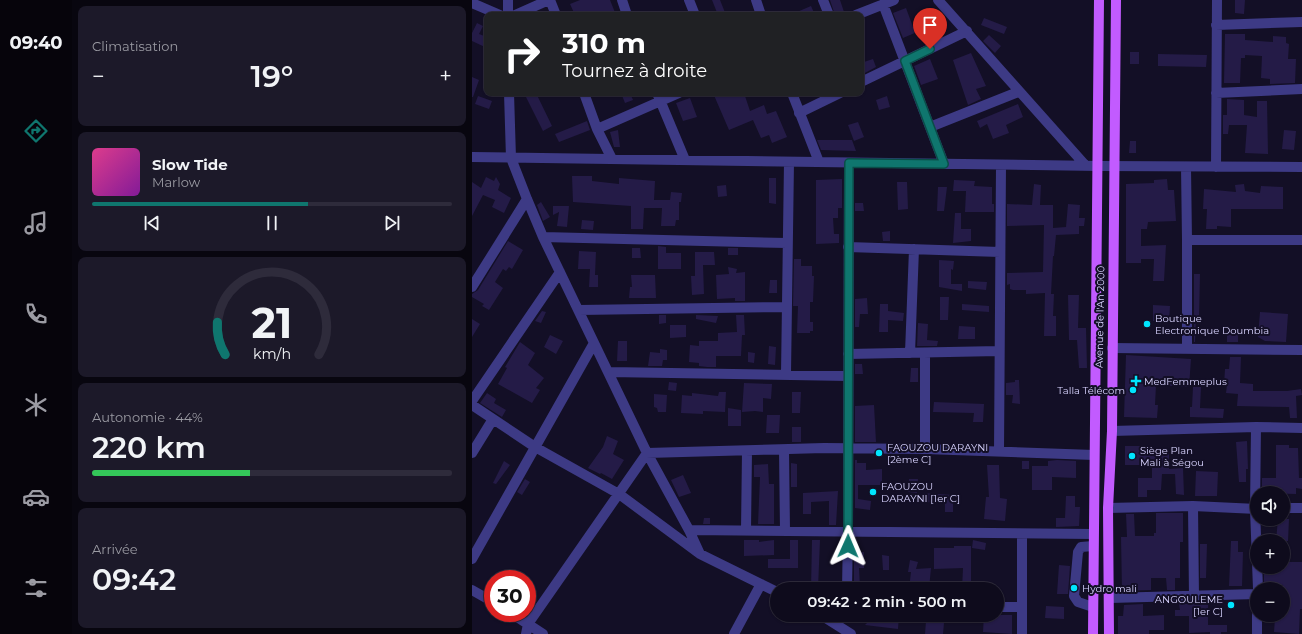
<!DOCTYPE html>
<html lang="fr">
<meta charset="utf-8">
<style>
:root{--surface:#0e0b1c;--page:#1c1929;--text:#f1f3f6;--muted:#9b9ba3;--line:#2e2b3b;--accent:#0f766e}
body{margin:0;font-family:Montserrat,sans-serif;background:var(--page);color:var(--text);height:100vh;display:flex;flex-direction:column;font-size:15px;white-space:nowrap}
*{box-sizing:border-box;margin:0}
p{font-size:13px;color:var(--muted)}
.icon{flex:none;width:22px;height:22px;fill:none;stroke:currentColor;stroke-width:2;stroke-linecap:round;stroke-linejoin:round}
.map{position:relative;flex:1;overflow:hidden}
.sheet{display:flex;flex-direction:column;gap:6px;padding:6px;background:#08060f;width:400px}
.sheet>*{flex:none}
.top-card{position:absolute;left:12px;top:12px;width:380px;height:84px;border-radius:8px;box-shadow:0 1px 3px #0004,0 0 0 1px var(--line);background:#202124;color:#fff;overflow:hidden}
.controls{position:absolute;left:778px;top:486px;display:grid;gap:8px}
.controls a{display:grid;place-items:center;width:40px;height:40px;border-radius:50%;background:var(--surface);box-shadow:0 1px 3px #0004,0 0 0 1px var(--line);font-size:20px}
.speed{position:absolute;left:12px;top:570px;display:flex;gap:8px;font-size:20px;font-weight:700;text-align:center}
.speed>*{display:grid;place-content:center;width:52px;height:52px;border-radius:50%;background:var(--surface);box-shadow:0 1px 3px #0004,0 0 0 1px var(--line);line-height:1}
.speed .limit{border:6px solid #d22;background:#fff;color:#111}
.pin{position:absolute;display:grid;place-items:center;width:34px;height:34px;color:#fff;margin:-41px -17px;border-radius:50% 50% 50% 0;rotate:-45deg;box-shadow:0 0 4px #0007}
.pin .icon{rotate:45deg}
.me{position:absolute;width:44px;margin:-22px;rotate:1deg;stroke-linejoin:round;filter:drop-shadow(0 0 3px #0008)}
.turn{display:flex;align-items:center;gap:14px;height:84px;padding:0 12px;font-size:18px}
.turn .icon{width:52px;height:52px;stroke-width:2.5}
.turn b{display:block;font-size:28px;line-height:34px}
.big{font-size:30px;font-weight:600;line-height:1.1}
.sheet .widget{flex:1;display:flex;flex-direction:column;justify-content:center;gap:6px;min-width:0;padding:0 14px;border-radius:8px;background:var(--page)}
.sheet .dial{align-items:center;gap:0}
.dial svg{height:104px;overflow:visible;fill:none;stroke:var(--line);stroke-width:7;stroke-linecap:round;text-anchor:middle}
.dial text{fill:var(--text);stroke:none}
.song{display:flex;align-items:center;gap:12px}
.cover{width:48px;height:48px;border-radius:6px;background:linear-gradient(135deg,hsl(330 70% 55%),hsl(290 70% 35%))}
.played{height:4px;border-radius:2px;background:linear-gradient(90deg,var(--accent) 60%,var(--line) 60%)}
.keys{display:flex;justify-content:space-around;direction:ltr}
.heat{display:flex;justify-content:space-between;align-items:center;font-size:22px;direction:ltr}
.charge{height:6px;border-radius:3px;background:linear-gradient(90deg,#34c759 44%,var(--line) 0)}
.trip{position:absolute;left:298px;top:582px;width:234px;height:40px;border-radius:20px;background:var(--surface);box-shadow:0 1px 3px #0004,0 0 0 1px var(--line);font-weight:600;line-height:40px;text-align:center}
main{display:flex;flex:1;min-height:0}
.tabs{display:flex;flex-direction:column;width:72px;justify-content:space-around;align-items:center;background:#06040b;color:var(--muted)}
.tabs .icon{width:28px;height:28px}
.tabs .selected{color:var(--accent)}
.tabs b{font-size:18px;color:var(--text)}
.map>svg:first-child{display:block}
.building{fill:#241b47}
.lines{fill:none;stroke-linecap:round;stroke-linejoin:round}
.minor{stroke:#3d3a85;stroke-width:10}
.major{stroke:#c25bff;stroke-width:10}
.route-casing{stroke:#0a4d48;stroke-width:10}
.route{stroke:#0f766e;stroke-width:7}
.poi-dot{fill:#00e5ff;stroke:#130f26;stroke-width:1.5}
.labels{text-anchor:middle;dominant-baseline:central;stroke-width:4;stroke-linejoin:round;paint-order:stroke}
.street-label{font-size:10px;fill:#d9d4ff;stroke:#130f26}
.poi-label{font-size:10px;fill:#d9d4ff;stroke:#130f26;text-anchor:start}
</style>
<main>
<nav class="tabs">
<b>09:40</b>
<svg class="icon selected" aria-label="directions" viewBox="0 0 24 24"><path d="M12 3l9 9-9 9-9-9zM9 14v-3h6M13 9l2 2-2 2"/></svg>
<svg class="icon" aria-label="music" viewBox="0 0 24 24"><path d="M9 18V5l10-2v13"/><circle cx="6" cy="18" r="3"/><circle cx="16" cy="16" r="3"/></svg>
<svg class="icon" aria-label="phone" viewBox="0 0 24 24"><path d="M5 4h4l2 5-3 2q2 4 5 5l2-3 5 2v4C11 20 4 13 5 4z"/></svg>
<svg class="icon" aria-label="climate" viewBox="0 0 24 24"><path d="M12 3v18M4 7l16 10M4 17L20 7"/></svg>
<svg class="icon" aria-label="car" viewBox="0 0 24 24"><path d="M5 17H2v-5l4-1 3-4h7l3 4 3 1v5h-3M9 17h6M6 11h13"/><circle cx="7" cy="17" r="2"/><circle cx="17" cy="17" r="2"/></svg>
<svg class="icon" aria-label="filters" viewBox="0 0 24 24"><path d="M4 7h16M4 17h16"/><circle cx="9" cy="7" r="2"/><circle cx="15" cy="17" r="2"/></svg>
</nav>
<section class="sheet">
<div class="widget"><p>Climatisation</p>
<div class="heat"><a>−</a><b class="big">19°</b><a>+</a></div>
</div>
<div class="widget">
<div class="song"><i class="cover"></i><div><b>Slow Tide</b><p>Marlow</p></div></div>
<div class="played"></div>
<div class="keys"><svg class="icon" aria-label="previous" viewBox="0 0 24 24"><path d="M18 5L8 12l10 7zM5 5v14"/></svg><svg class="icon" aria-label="pause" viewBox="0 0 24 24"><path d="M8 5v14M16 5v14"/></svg><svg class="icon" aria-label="next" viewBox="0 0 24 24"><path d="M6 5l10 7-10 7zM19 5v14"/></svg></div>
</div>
<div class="widget dial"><svg viewBox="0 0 100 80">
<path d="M14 69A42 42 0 1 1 86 69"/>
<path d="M14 69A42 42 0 0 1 8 44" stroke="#0f766e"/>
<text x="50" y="56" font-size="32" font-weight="700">21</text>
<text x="50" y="72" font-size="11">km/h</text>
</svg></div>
<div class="widget"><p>Autonomie · 44%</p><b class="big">220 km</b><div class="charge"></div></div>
<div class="widget"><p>Arrivée</p><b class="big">09:42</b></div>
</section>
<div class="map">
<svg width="830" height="634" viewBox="0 0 830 634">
<rect width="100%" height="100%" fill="#130f26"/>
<path class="building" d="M108,0H138L144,15H132L131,11L121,15H103L98,4Z
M240,0H248L254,15H246Z
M358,0H368L373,15H363Z
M763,0H773L772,14L763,13Z
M339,6L343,15H318Z
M434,8L441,27L457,20L459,26L431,38L421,13Z
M512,18L535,27L532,34L509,25Z
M5,23L11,26L7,34L15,37V48L0,41V33Z
M753,34H773V40L801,42V36L814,37V43L817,44L816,59H824L823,83L798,84V79L789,78L790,56L773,55V58H769L768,83H752Z
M517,35L529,46L523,53L511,41Z
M658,52H667V64H658Z
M499,53L514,86L504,89L509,99L496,105L481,60Z
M686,54L735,55L734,67L686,66Z
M401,59L404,67L391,74L389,63Z
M458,59L466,79L449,85L442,66Z
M0,77L7,80L1,97H0Z
M52,93H64L80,126L71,131Z
M149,93H158L161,100L153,103Z
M241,93H272L278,111L292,105L295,114L304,111L315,137L300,143L297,135L289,138L281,120L257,130Z
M6,96L20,101L17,109L3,104Z
M415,96L418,107L407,110L404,100Z
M218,98L225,117L211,121L204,103Z
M755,99L772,100V115L785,117V101H795L796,154L773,153L775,125H757L756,134H751V115H755Z
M546,104L551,117L534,125L537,133L521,139L515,124L508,128L505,121Z
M115,121L118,130L87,142L83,134Z
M386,122L392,137L382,141L376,125Z
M146,130L148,147H142L138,132Z
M812,130L824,131L822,150L810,149Z
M345,140H380L384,151L349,150Z
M658,141H664V153H657Z
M100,176H120V181L147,184V178L183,181L182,200H198L199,192L210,193L209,202H207V220H204L203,226H189L190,208H172L171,229H159V206L101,202Z
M14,177L22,181L24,177L28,184L26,190L39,198L32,213L20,207L23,200L11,195L0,216V182L9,188Z
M297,178H304V204L297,203Z
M370,179V208H366V218H361L362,234H367V243L344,244V180Z
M695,179L696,190H702L704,221L676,222L675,229H669V246L694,245L692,281H681L682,259H669V263H654V184L682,183V180Z
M482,180L503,181L502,186L520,187V204H522V212H493L494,191H481Z
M425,182H435L436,209L426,210Z
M562,184L569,185L568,205H581V228L594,227L596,204L608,205L607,218H613L612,226H607V234L584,235L582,256H581L579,294H582L581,316H584V336H572L573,293L554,294V290H541L538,289V284L535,285V273L571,272L572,225L535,226V204L560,205Z
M772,184L773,191L788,193L789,186L811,187V209H759V227L745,226V229H734L735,209H731L732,189L764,192L763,185Z
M254,185L255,196L246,197L245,186Z
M466,187H475L472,211H465Z
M69,202L78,217L71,221L65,205Z
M383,203H391L392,211H383Z
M81,206H97L95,227L85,226L87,212L81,215Z
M483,213H489V229H499V241L481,243Z
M110,220L122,221L121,230L109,229Z
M418,231V241H411L410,232Z
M36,241L51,250L40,269L37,267L34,271L31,269L23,282L31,288L17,310L10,306L12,304L0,297V294L6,290Z
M186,246L194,247V253H209V269H186Z
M160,248H168L169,258H160Z
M256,248H266V255H256Z
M107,251L124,252L123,275H126V287H117L118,269H106Z
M223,252H242L243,265H231L232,294L220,295L219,276H223Z
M322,259H329V266H340V276H342L341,302H338V322H341V331H338V333H325L326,306H321Z
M467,260L482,261L481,270L479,269V284H490V291L467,287Z
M256,267L265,269L264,273L273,272V301H263V298L245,299L244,275L257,274Z
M722,274H728L727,319H724L723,342H722Z
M159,275H183L184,298H157L158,287H160Z
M298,280H305V293H297Z
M496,281L515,282L514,290L496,288Z
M596,295H607L606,328H614L615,368H607L605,340H597Z
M468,297H477L476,320H468Z
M395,298L396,314H388L387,327H383V299Z
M408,304H416V311L432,313L431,321L416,320V332H407Z
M490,304L517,306V312L490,310Z
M681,305L698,306L697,322L681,321Z
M70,311L74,312L69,323L63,321Z
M788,312L816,314L814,342L793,341L786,337Z
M187,315H194V323L187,324Z
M224,315L246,316L244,323L224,319Z
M264,315H272L273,335H270L269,356H244V367H235L227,366V363L217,362L218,345L227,346V341H246V333L265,332Z
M0,319L8,324L0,337Z
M446,323L456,324L455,340L466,341L465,346H445Z
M198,325H214V337L198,338Z
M487,326L503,327V339H486Z
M755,334H766V342H755Z
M78,335L91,341L84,354L72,347Z
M146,341H155V361H145Z
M48,342L63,353L56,365L72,378L64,388L68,390L60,403L26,384L35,368L33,367Z
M297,346L304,347L303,365L296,364Z
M188,349L195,350V360H191L190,366H176L178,352L188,353Z
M276,352L283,353L282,363L276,362Z
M654,355L719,359L717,387L684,385L683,405H686L685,418L652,417Z
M758,357H769L768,383L781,384V391H815L829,389L830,395L824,396L825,418H818L817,407L765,406L766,394L754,393L755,385H752L753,369H757Z
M383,364H390L391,374H383Z
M439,368H446V382H438Z
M543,380H547L548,404L540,403L541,395H534V383L543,382Z
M197,382L205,383L204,391L196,390Z
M272,383L300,384L299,399L291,398V412L283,411L270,412Z
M721,387H729L728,408L752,409L751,418L718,417V407H720Z
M247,392H254L253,412L231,411V414L209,413L210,395L220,396V393L246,396Z
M320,392H329L328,413H320Z
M15,393L24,399L22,403L34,410L30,417L8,403Z
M182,394L195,395L194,412H186L185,408L182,407Z
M462,402L512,404L511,422H501L502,413L461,412Z
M402,405L404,442H383V406Z
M256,408L269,410V426H256Z
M295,415H308L307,433H294Z
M320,427H329V442H320Z
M135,436L146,441L141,454L152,460L140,479L129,473L128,474L116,468L131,447Z
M775,441L776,469H774V482H767L764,442Z
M804,445H817V448H826L827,478H830V489L824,488V494L790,493V478H804Z
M653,446H672V452L697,453V469L711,468L712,495L704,494L703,474H690L689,490H675V497H666V478H680V465H653Z
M383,460H385V463H394V470L410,469V485H386V499L399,501L398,510L383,508Z
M585,460L604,461V478L580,477V490H560V466H576V461Z
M32,461L38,465L24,484L21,483Z
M550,461H557V469H550Z
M319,463L325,464V487H319Z
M296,464L297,484H302V524H286L288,477H282V465Z
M515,465H527L528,498L535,499L533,521L512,519L514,497H517Z
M724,471L746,472L745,496H723Z
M211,475L219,493L207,497L199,480Z
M53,479L58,482L50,495L45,492Z
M437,479H446L445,493L436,492Z
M366,491L364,525H357V501L339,502V514H331V493Z
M451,493L481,495V512H473V503L451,502Z
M594,496H603V507H608L607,526L584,527V518H593Z
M684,513H711V542H708V578H703V590H695L694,578H679V590L650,591L649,537H655L654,514H662L663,536H682V533H684Z
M232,518H238V524H231Z
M806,519H817L816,541H804Z
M272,540H287V542L302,540V555L272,556Z
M318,540H326V568H296V559H318Z
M340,540H348L346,589H339Z
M501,540L514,543L513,550L500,548Z
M759,541H766V552H771L770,586H757Z
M728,544H735L734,578H728Z
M482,546H499V589H490L491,568L462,569V548H482Z
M392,552V568H387L388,587H382V553Z
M410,555L417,556V570H411Z
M438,560L446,562L444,569L459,568L457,589H437L439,572H436Z
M811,562H830V609H828L827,634L802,632L803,618L810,619L811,615V585L792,583V567H811Z
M587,565L598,566L596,594H585Z
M671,604V616L692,615V630H677V634H646V616H651L652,605Z
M707,604H736V625H755V632H749V634H738V632L717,633V616H703V610H708Z
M574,606L592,607V619L573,618Z
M397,615H427L426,629L393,625L397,621Z
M512,615H540V634L511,632Z
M454,621L472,623L471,634H453Z"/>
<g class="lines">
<path class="minor" d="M78,0L84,15
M150,0L155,15
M217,0L223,15
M284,0L289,15
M351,0L357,15
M466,0L614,166
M0,3L28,15
M411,4L472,164
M36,15V0
M43,15L77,0
M384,15L422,0
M744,25L830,22
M389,82L495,31
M37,93L39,158L55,199L71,237L175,453L217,530L228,554
M112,93L125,129
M185,93L213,160
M320,93L347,162
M744,93L830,89
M327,113L368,93
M458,127L546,92
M0,157L627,166L830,167
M140,159L125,129L207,93
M714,167L715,240H830
M744,167L745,0
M71,237L315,243
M715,240V349
M376,247L528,252
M0,287L55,199
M107,310L315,307
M640,348L830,350
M438,353L442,249
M376,354L527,351
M137,372L376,376
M314,374L317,162
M0,401L88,272
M0,405L63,447L147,494L228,554L305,592
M784,427L783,509L786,589
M640,431L784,427L830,428
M453,449V353
M312,450L313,531
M527,452L529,165
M0,453L21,419
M721,506L722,597
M636,508L721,506L785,509
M811,508H830
M217,530L621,534
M274,530L275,451
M0,559L122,343
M375,589L376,531L377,163
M0,590L21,602
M638,598L785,594
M525,607H550
M621,607L606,602L602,596L606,552L609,547L621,546
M39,613L71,634
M349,615L379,634
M54,634L56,624L175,453L352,448L453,449L622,455
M262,634L289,584
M550,634V534
M785,634V615"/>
<path class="major" d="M621,634L627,0
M637,634L636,508L640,431L644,0"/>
</g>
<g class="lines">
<g class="route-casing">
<path id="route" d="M376,546L377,163L472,164L433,61L458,49"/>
</g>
<use href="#route" class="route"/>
</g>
<g class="poi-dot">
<circle cx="675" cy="324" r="4"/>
<path d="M662 375h4v4h4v4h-4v4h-4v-4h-4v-4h4z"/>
<circle cx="661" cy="390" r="4"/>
<circle cx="407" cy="453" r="4"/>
<circle cx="660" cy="456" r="4"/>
<circle cx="401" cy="492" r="4"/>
<circle cx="602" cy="588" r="4"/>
<circle cx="759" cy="605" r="4"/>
</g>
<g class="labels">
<g class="street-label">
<text transform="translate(628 317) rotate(-89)">Avenue de l'An 2000</text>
</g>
<g class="poi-label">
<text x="683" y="318">Boutique<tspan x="683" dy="12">Electronique Doumbia</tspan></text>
<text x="672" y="381">MedFemmeplus</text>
<text x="653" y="390" text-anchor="end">Talla Télécom</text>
<text x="415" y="447">FAOUZOU DARAYNI<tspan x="415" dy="12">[2ème C]</tspan></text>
<text x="668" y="450">Siège Plan<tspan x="668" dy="12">Mali à Ségou</tspan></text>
<text x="409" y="486">FAOUZOU<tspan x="409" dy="12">DARAYNI [1er C]</tspan></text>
<text x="610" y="588">Hydro mali</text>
<text x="751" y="599" text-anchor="end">ANGOULEME<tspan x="751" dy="12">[1er C]</tspan></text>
</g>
</g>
</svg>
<div class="controls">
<a><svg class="icon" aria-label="sound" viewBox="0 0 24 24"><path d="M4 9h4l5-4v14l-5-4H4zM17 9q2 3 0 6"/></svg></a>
<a>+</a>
<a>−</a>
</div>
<div class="speed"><div class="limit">30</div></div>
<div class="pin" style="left:458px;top:49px;background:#d93025"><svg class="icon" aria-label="arrive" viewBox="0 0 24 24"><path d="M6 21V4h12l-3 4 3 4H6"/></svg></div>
<svg class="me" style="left:376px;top:546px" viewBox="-20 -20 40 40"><path d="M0-17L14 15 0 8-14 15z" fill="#0f766e" stroke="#fff" stroke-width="4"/></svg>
<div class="trip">09:42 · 2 min · 500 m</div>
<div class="top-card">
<div class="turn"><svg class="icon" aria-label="right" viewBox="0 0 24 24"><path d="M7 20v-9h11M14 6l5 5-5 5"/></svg><div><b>310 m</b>Tournez à droite</div></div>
</div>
</div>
</main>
